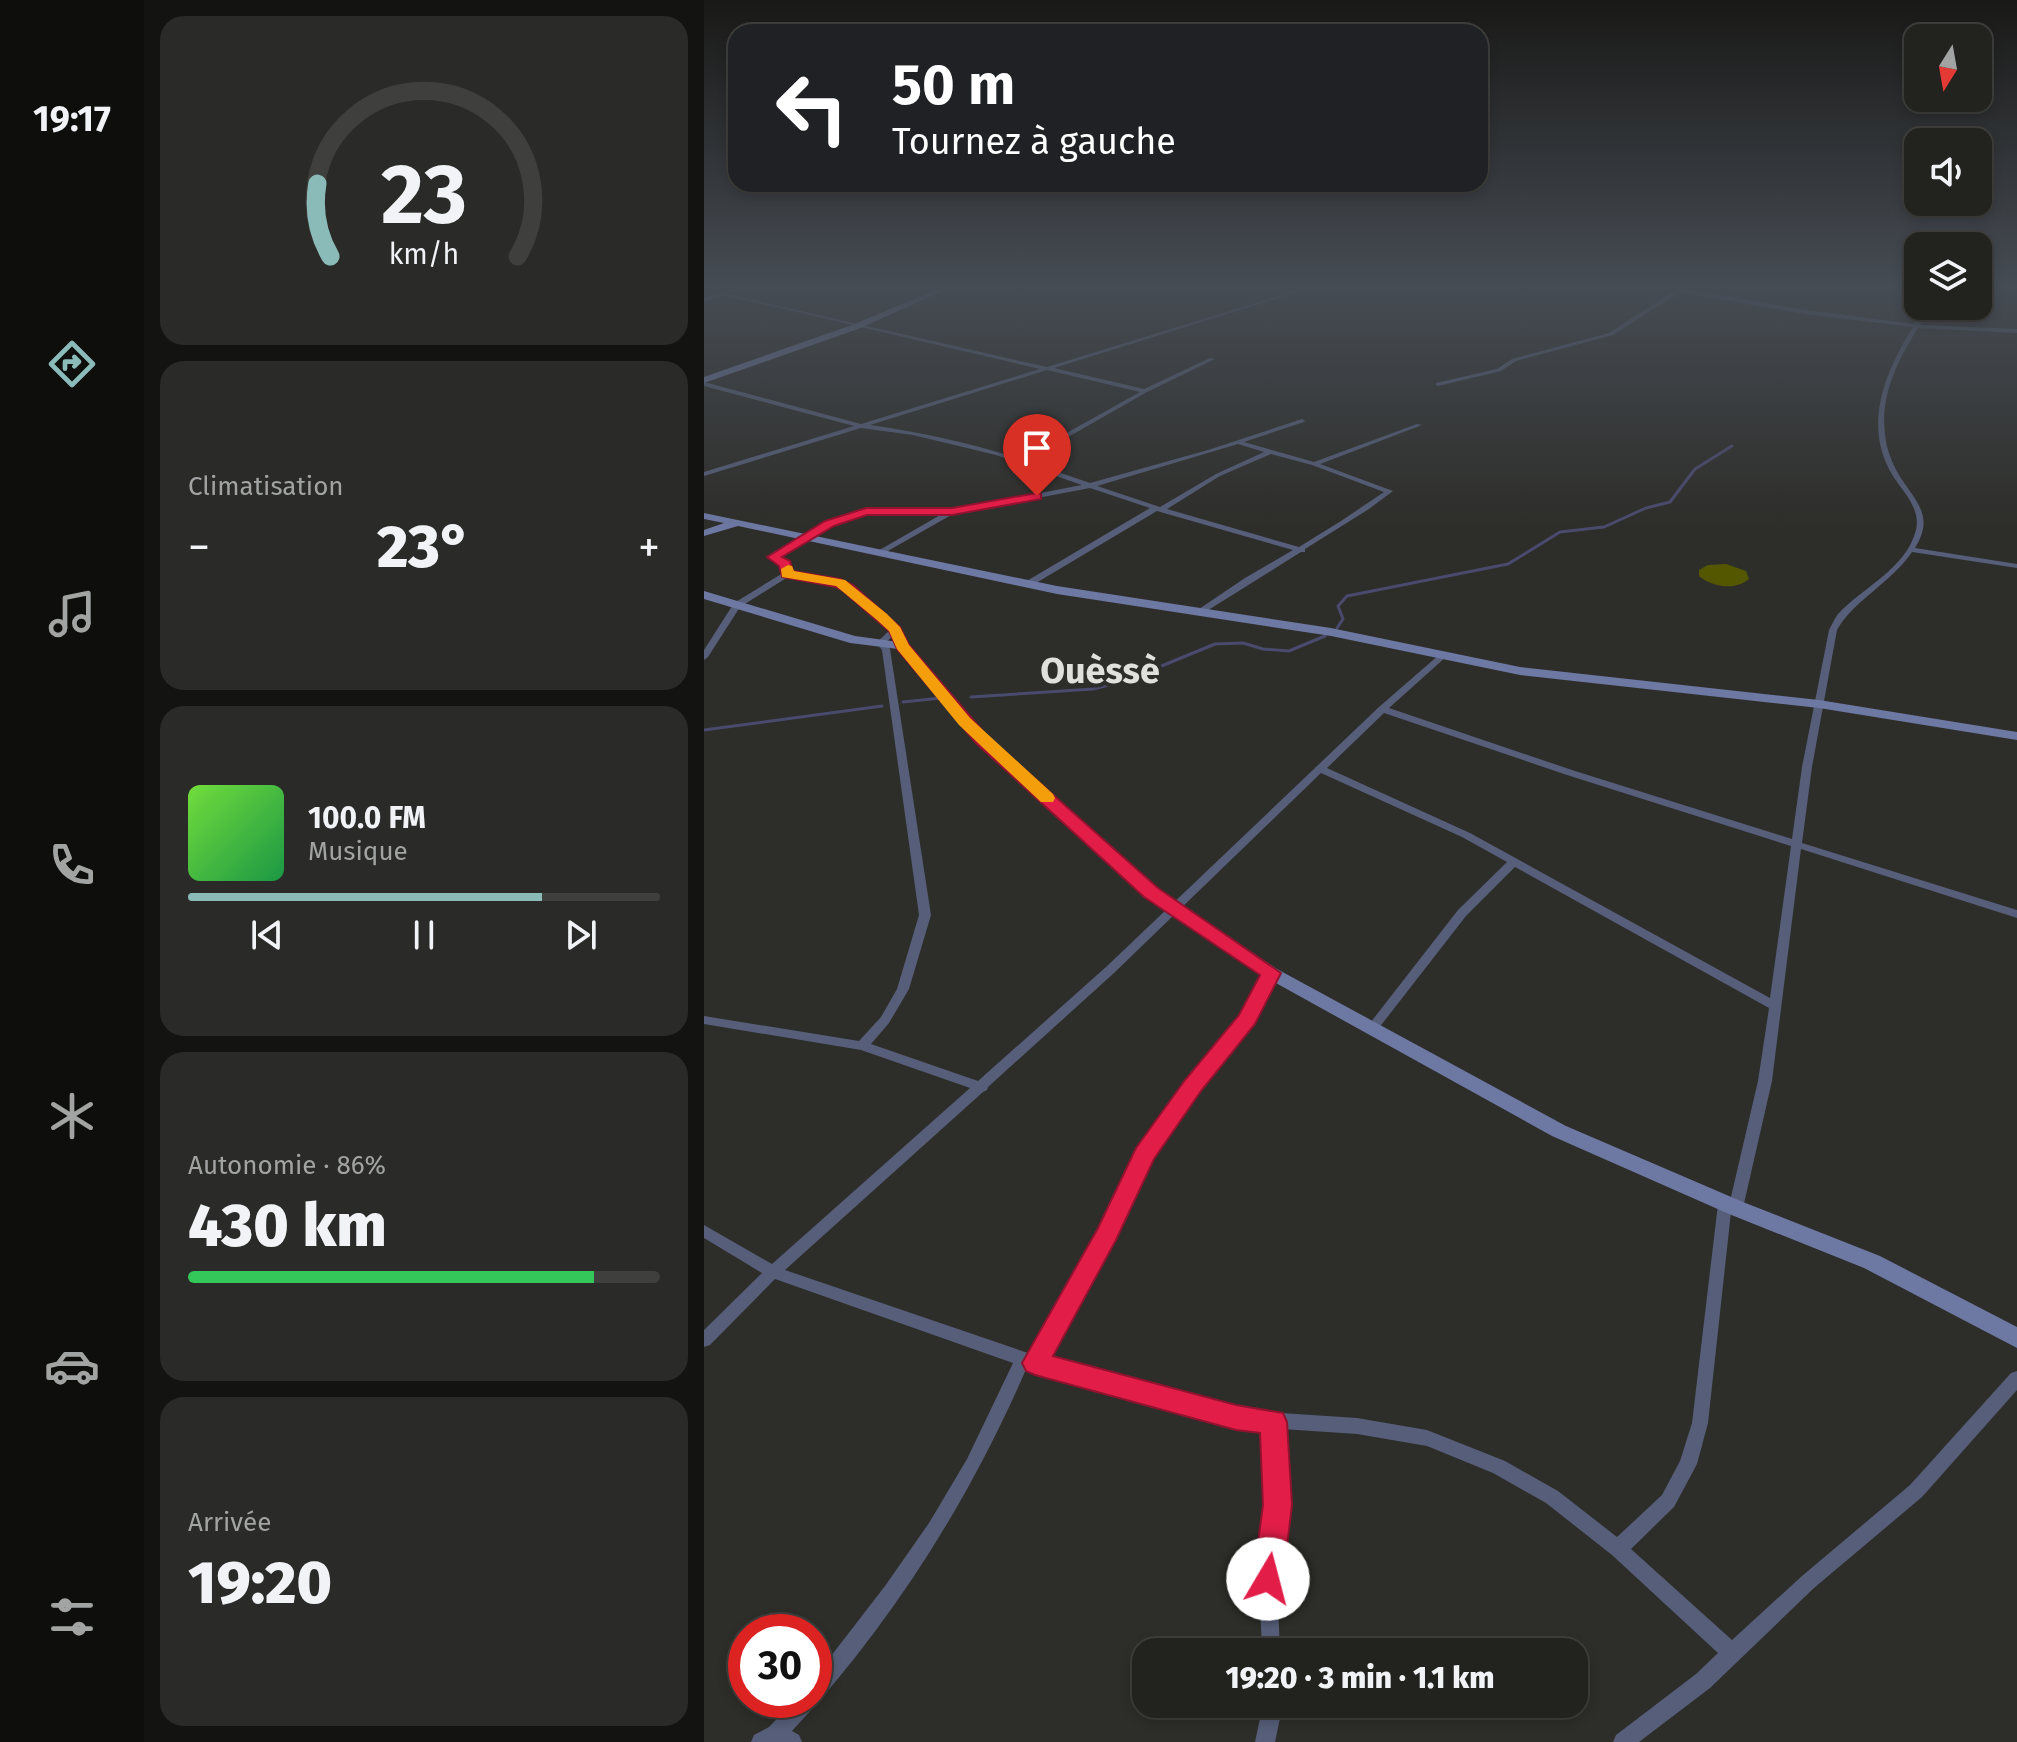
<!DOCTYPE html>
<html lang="fr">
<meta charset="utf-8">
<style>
:root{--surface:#22221f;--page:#2a2a28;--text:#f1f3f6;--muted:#a2a4a4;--line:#3f3f3d;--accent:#8bbbb9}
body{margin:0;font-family:"Fira Sans",sans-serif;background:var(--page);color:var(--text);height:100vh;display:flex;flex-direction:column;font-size:30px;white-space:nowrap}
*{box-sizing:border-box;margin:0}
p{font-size:26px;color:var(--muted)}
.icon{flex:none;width:44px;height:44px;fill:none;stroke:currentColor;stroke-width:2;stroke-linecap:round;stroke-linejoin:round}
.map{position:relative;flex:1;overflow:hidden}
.details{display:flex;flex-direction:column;gap:16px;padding:16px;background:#131311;width:560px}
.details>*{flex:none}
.banner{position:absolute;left:24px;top:24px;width:760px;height:168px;border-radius:24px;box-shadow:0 4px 12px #0003,0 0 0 2px var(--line);background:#202124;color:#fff;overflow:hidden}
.needle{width:52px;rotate:191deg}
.controls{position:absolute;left:1200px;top:24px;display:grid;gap:16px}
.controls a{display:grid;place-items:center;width:88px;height:88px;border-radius:16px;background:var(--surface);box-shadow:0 4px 12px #0003,0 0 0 2px var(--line);font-size:40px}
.speed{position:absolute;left:24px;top:1614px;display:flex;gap:16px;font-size:40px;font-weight:700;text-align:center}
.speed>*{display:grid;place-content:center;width:104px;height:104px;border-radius:50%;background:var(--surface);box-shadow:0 4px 12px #0003,0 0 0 2px var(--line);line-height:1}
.speed .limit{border:12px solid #d22;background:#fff;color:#111}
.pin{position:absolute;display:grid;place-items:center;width:68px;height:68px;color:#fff;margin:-82px -34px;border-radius:50% 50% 50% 0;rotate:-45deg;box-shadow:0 0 8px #0007}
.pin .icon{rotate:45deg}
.me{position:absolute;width:88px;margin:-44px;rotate:8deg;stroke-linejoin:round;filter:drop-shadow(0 0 6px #0008)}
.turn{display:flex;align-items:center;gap:28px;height:168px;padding:0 32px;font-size:36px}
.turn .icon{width:104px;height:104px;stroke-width:2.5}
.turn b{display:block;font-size:56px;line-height:68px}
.big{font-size:60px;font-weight:800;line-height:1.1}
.details .widget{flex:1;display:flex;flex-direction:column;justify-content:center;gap:12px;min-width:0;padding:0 28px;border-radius:24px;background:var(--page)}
.details .dial{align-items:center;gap:0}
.dial svg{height:208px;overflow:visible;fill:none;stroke:var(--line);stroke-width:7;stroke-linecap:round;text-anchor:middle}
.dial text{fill:var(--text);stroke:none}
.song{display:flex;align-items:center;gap:24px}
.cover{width:96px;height:96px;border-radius:12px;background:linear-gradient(135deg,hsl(100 70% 55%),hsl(140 70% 35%))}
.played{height:8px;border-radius:4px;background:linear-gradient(90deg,var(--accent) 75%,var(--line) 75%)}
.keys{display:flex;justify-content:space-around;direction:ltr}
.heat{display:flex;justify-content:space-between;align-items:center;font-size:44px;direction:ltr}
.charge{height:12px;border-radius:6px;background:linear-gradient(90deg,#34c759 86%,var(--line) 0)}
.trip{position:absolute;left:428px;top:1638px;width:456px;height:80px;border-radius:24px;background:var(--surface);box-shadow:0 4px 12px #0003,0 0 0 2px var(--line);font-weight:800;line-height:80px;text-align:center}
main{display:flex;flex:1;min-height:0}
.menu{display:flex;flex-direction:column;width:144px;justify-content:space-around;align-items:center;background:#0e0e0c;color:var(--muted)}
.menu .icon{width:56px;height:56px}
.menu .on{color:var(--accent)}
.menu b{font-size:36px;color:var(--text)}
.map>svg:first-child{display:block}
.green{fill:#555700}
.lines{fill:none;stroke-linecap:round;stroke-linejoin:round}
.stream{stroke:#4a4a6f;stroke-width:3}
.street{fill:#565e79;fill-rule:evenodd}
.secondary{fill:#6d78a3;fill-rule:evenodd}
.route{fill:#e11d48;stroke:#92132f;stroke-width:2}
.slow{fill:#f59e0b}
.labels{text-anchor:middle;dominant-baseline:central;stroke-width:8;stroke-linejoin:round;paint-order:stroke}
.town-label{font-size:36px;font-weight:bold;fill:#e0e0dd;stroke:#2d2d29}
</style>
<main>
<nav class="menu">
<b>19:17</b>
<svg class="icon on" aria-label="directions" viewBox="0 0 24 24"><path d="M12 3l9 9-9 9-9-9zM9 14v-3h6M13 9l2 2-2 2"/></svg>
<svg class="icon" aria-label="music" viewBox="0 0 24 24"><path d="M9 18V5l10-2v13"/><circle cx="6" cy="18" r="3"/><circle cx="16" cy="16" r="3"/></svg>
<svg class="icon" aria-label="phone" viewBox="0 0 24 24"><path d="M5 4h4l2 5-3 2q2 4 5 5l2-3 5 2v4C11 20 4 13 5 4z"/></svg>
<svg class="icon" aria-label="climate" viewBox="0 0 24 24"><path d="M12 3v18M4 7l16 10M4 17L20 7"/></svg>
<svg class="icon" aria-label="car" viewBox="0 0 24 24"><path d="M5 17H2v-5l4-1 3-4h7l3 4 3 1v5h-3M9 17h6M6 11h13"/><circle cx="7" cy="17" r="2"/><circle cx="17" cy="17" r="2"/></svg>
<svg class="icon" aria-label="filters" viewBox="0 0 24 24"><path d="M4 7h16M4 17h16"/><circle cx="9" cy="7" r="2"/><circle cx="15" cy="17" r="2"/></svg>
</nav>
<section class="details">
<div class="widget dial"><svg viewBox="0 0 100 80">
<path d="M14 69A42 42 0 1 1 86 69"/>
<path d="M14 69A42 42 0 0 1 9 41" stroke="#8bbbb9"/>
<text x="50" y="56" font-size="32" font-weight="700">23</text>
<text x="50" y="72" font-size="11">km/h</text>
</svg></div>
<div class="widget"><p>Climatisation</p>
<div class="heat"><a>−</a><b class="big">23°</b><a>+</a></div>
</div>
<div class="widget">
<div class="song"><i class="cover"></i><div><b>100.0 FM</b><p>Musique</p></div></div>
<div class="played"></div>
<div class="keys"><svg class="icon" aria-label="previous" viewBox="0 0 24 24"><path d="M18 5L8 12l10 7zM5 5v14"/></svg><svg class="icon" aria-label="pause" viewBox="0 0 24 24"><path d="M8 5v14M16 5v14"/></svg><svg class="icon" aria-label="next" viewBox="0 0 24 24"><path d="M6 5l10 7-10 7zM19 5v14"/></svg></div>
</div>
<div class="widget"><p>Autonomie · 86%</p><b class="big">430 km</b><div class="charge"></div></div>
<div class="widget"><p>Arrivée</p><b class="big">19:20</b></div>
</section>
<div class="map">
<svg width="1313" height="1742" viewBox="0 0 1313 1742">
<rect width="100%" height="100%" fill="#2d2d29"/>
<path class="green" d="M1022,564L1042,571L1045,579C1031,591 1008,587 995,576V570L1004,565Z"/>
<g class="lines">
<path class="stream" d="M633,628L639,619L634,606L643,596L804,564L856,532L900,527L942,508L966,502L991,469L1028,446
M267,697L389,689L421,681L511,644L539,643L559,649L585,651L621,636
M199,702L237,698
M0,730L178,706"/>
<path class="street" d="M37,286H44L23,294L343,367L607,286H613L350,368L440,389L506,358L511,359L443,392L322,461L386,483L504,450L598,419L601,421L600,422L540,442L610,462L713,424L718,425L616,464L689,491L665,509L601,549V552H597L498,614L495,613V609L541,578L589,550L453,511L327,586H321V582L446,508L386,488L249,514L175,556L171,554L172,552L238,514C211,513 178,508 152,516C124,525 99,542 74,556L84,562L87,572L136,581L147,586L194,628L202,646L201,648H195L189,636L181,643L186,649L227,915L205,989L185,1023L167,1044L274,1081L402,967L675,707L736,654H742L743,656L685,708L871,771L1088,839L1098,767L1125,630C1128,625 1130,619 1134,614C1159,587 1202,569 1212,530C1217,508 1199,492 1189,476C1158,426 1181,372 1209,327L1101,314L976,292L909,335L812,361L797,371L734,386L732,385V383L793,369L808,359L905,333L970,291L946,286L976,288L1101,310L1210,324L1219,306H1225L1216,325L1313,329V333L1214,328C1194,360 1176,395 1181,434C1182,448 1188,463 1195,475C1212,502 1231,516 1211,548L1313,564V568L1208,552C1188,582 1149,601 1133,630L1108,767L1098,843L1313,910V918L1097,849L1068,1081L1039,1208L1037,1212L1032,1214L1027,1212L1004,1423L993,1464L970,1507L927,1549L1028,1640L1098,1576L1206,1485L1307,1373L1313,1371V1390L1218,1497L1110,1588L1006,1688L935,1742H909L912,1735L992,1674L1014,1653L908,1555L842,1503L789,1473L723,1446L653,1434L578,1429L582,1505L573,1579L576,1652H558L555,1579L564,1505L561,1428L532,1426L323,1367C266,1500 186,1626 88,1731L95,1735L98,1742H47L50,1735L65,1727L91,1700H110V1678L181,1586L225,1523L263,1459L309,1363L71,1279L6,1345L0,1347V1330L58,1273L0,1238V1225L68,1264L266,1088L157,1050L0,1024V1016L155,1041L177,1017L193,989L215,915L178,650L172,643L186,630L134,585L84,577L36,607L4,657L0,660V650L30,603L79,573L77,565L66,558L68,553L122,522L153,511L181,508L248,510L378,485L292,455L209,435L157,428L0,476V472L150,426L0,386V382L157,424L336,369L19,295L0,302V298ZM343,370L436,392L316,459C267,443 216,432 166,425ZM534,444L560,452L512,474L456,507L393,486ZM567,454L608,465L680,492L637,521L595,547L463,509L516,476ZM680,713L863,775L1087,846L1066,998L766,833L623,768ZM617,773L758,837L803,862L754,910L663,1027L661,1030L663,1033H671L762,916L811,867L1065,1008L1054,1081L1026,1201L1021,1198L1016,1200L1014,1204L988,1423L976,1461L958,1495L913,1537L854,1491L801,1461L723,1430L653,1418L532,1410L342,1358L408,1237L446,1157L494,1089L547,1022L573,973L571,970H563L538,1017L484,1083L435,1150L397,1230L327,1354L81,1270L279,1092L283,1090L284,1087L410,973Z
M559,1704H579L571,1742H551Z"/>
<path class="secondary" d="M241,286H250L154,329L0,383V377L148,325Z
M0,513L353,586L627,628L816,667L1115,700L1313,732V740L1115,708L816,675L627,636L353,594L34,526L0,536V530L20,523L0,519Z
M0,591L151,636L202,643L282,736L453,888L573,969L862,1126L1039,1202L1176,1256L1313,1327V1348L1160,1268L1025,1214L848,1136L561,977L441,896L272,742L194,649L146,643L0,599Z"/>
</g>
<linearGradient id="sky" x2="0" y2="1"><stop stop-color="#191917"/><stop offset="0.54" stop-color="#464c54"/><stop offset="1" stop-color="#464c54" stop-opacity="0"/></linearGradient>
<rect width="1313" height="530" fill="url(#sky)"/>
<path class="route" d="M333,493L337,494V499L248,515H163L130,526L78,557L86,561L89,571L136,579L149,585L196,627L205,645L283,736L454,888L577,973L551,1024L497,1091L450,1159L412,1240L349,1356L532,1405L579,1413L583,1422L588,1505L579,1579L574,1590L564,1594L553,1590L549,1579L559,1505L556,1433L532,1430L331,1375L322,1371L318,1363L394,1228L432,1148L481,1080L535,1015L556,975L440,897L272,743L193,649L185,631L139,591L132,587L78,577L75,566L63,557L121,521L162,508H248Z"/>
<path class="slow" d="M84,565L88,566L90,571L141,580L183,614L196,627L205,645L266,718L349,794L351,798L349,802H337L255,725L193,649L185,631L173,620L132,586L78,577L77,569Z"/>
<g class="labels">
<g class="town-label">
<text x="396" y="671">Ouèssè</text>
</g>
</g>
</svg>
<div class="controls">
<a><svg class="needle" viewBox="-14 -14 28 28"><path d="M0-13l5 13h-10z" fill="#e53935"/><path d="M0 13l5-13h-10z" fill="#a2a4a4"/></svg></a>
<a><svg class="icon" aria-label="sound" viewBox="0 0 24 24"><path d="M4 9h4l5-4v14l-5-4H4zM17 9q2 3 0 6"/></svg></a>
<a><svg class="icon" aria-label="layers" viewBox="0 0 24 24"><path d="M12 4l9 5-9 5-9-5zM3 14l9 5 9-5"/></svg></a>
</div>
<div class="speed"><div class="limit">30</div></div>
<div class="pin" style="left:333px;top:496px;background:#d93025"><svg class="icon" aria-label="arrive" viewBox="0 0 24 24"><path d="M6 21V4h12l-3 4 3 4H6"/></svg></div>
<svg class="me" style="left:564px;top:1579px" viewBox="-20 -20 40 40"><circle r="19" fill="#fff"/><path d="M0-13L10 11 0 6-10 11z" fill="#e11d48"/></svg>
<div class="trip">19:20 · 3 min · 1.1 km</div>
<div class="banner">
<div class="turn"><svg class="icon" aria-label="left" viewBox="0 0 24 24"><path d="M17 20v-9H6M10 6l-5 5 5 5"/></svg><div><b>50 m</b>Tournez à gauche</div></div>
</div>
</div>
</main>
